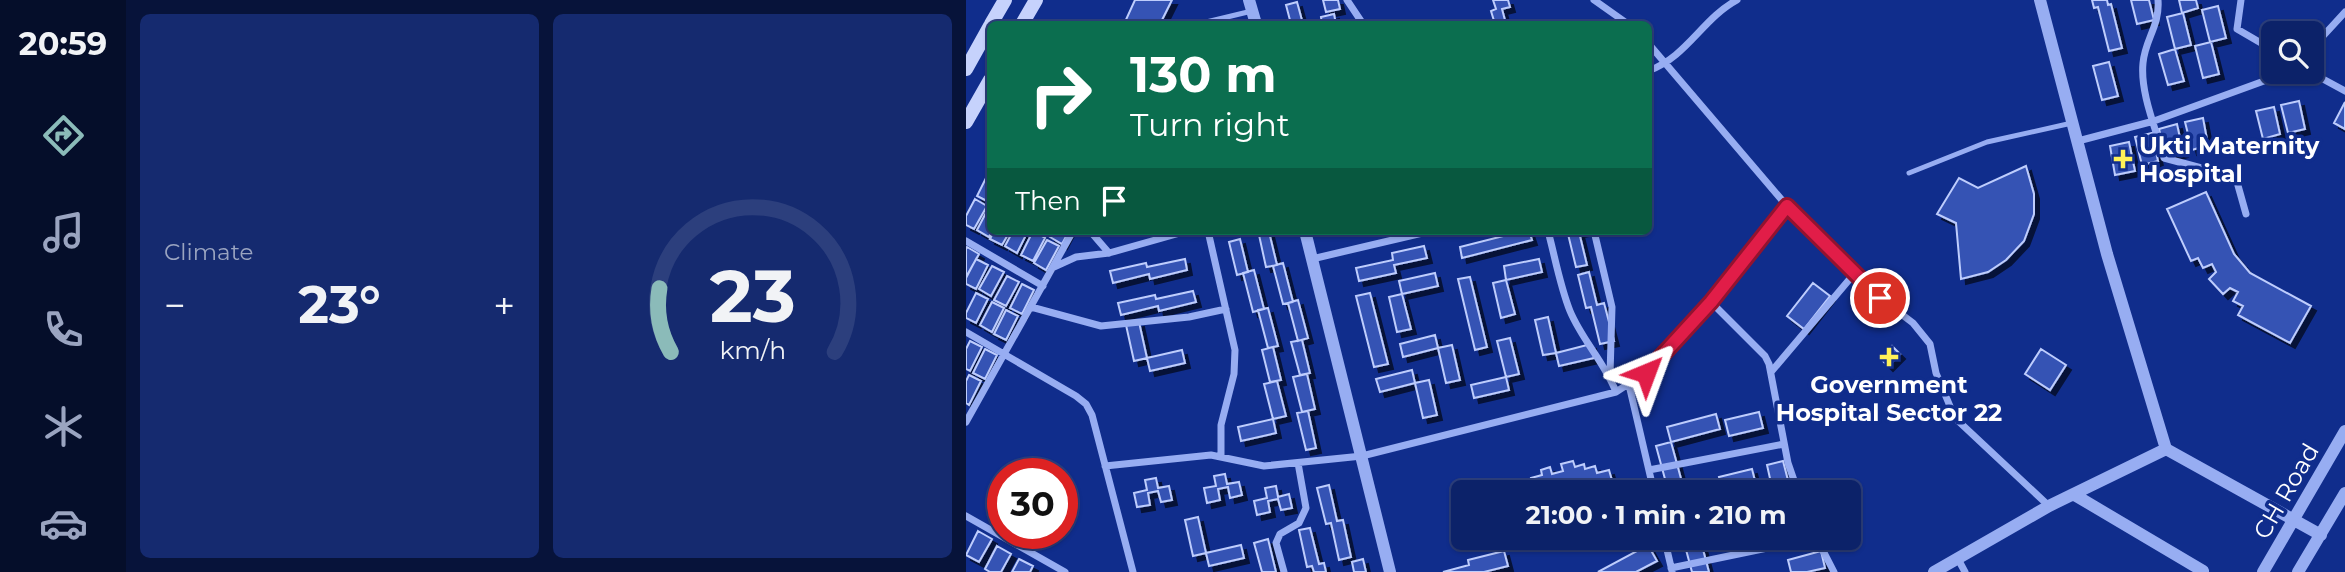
<!DOCTYPE html>
<meta charset="utf-8">
<style>
:root{--surface:#0c2269;--page:#152a6f;--text:#f1f3f6;--muted:#9aa4c0;--line:#2c3f7d;--accent:#8bbbb9}
body{margin:0;font-family:Montserrat,sans-serif;background:var(--page);color:var(--text);height:100vh;display:flex;flex-direction:column;font-size:26px;white-space:nowrap}
*{box-sizing:border-box;margin:0}
p{font-size:23px;color:var(--muted)}
.icon{flex:none;width:38px;height:38px;fill:none;stroke:currentColor;stroke-width:2;stroke-linecap:round;stroke-linejoin:round}
.map{position:relative;flex:1;overflow:hidden}
.panel{display:flex;flex-direction:column;gap:14px;padding:14px;background:#07133a;width:840px}
.panel>*{flex:none}
.banner{position:absolute;left:21px;top:21px;width:665px;height:214px;border-radius:10px;box-shadow:0 2px 5px #0004,0 0 0 2px var(--line);background:#0b6e4f;color:#fff;overflow:hidden}
.fabs{position:absolute;left:1295px;top:21px;display:grid;gap:14px}
.fabs a{display:grid;place-items:center;width:63px;height:63px;border-radius:10px;background:var(--surface);box-shadow:0 2px 5px #0004,0 0 0 2px var(--line);font-size:35px}
.speed{position:absolute;left:21px;top:458px;display:flex;gap:14px;font-size:35px;font-weight:700;text-align:center}
.speed>*{display:grid;place-content:center;width:91px;height:91px;border-radius:50%;background:var(--surface);box-shadow:0 2px 5px #0004,0 0 0 2px var(--line);line-height:1}
.speed .limit{border:10px solid #d22;background:#fff;color:#111}
.pin{position:absolute;display:grid;place-items:center;width:60px;height:60px;color:#fff;margin:-30px;border:4px solid #fff;border-radius:50%;box-shadow:0 2px 7px #0007}
.me{position:absolute;width:77px;margin:-38px;rotate:44deg;stroke-linejoin:round;filter:drop-shadow(0 0 5px #0008)}
.turn{display:flex;align-items:center;gap:24px;height:147px;padding:0 28px;font-size:32px}
.turn .icon{width:91px;height:91px;stroke-width:2.5}
.turn b{display:block;font-size:49px;line-height:60px}
.then{display:flex;align-items:center;height:66px;padding:0 28px;background:#0003;gap:14px;font-size:26px}
.big{font-size:52px;font-weight:700;line-height:1.1}
.panel .widget{flex:1;display:flex;flex-direction:column;justify-content:center;gap:10px;min-width:0;padding:0 24px;border-radius:10px;background:var(--page)}
.panel .dial{align-items:center;gap:0}
.dial svg{height:182px;overflow:visible;fill:none;stroke:var(--line);stroke-width:7;stroke-linecap:round;text-anchor:middle}
.dial text{fill:var(--text);stroke:none}
.heat{display:flex;justify-content:space-between;align-items:center;font-size:38px;direction:ltr}
.panel .tiles{flex:1;display:grid;gap:14px;grid-template-columns:repeat(2,1fr)}
.trip{position:absolute;left:485px;top:480px;width:410px;height:70px;border-radius:10px;background:var(--surface);box-shadow:0 2px 5px #0004,0 0 0 2px var(--line);font-weight:700;line-height:70px;text-align:center}
main{display:flex;flex:1;min-height:0}
.tabs{display:flex;flex-direction:column;width:126px;justify-content:space-around;align-items:center;background:#050e2a;color:var(--muted)}
.tabs .icon{width:49px;height:49px}
.tabs .active{color:var(--accent)}
.tabs b{font-size:32px;color:var(--text)}
.map>svg:first-child{display:block}
.building{fill:#3452b4;stroke:#becdfd;stroke-width:2;filter:url(#shadow)}
.lines{fill:none;stroke-linecap:round;stroke-linejoin:round}
.service{stroke:#97adf2;stroke-width:5}
.minor{stroke:#97adf2;stroke-width:7}
.tertiary{stroke:#97adf2;stroke-width:12}
.secondary{stroke:#c6d2fc;stroke-width:14}
.route-casing{stroke:#92132f;stroke-width:18}
.route{stroke:#e11d48;stroke-width:12}
.poi-dot{fill:#fff158;stroke:#102d8c;stroke-width:2.5}
.labels{text-anchor:middle;dominant-baseline:central;stroke-width:7;stroke-linejoin:round;paint-order:stroke}
.poi-label{font-size:24px;font-weight:bold;fill:#fff;stroke:#102d8c;text-anchor:start}
.street-label{font-size:24px;fill:#fff;stroke:#102d8c}
</style>
<main>
<nav class="tabs">
<b>20:59</b>
<svg class="icon active" aria-label="directions" viewBox="0 0 24 24"><path d="M12 3l9 9-9 9-9-9zM9 14v-3h6M13 9l2 2-2 2"/></svg>
<svg class="icon" aria-label="music" viewBox="0 0 24 24"><path d="M9 18V5l10-2v13"/><circle cx="6" cy="18" r="3"/><circle cx="16" cy="16" r="3"/></svg>
<svg class="icon" aria-label="phone" viewBox="0 0 24 24"><path d="M5 4h4l2 5-3 2q2 4 5 5l2-3 5 2v4C11 20 4 13 5 4z"/></svg>
<svg class="icon" aria-label="climate" viewBox="0 0 24 24"><path d="M12 3v18M4 7l16 10M4 17L20 7"/></svg>
<svg class="icon" aria-label="car" viewBox="0 0 24 24"><path d="M5 17H2v-5l4-1 3-4h7l3 4 3 1v5h-3M9 17h6M6 11h13"/><circle cx="7" cy="17" r="2"/><circle cx="17" cy="17" r="2"/></svg>
</nav>
<section class="panel">
<div class="tiles">
<div class="widget"><p>Climate</p>
<div class="heat"><a>−</a><b class="big">23°</b><a>+</a></div>
</div>
<div class="widget dial"><svg viewBox="0 0 100 80">
<path d="M14 69A42 42 0 1 1 86 69"/>
<path d="M14 69A42 42 0 0 1 9 41" stroke="#8bbbb9"/>
<text x="50" y="56" font-size="32" font-weight="700">23</text>
<text x="50" y="72" font-size="11">km/h</text>
</svg></div>
</div>
</section>
<div class="map">
<svg width="1379" height="572" viewBox="0 0 1379 572">
<defs>
<filter id="shadow"><feDropShadow dx="5" dy="5" stdDeviation="0" flood-color="#0009"/></filter>
</defs>
<rect width="100%" height="100%" fill="#102d8c"/>
<path class="building" d="M169,0H206L194,24H158Z
M357,0H372L374,9L360,12Z
M527,0H542L544,7L536,9L540,24H529L525,11L530,9Z
M1126,0H1141L1142,5L1145,4L1156,48L1143,51L1132,7L1128,8Z
M1165,0H1183L1188,20L1171,24Z
M1213,0H1230L1232,8L1216,13Z
M331,2L337,24H325L320,5Z
M1252,6L1260,38L1244,42L1236,10Z
M1217,13L1225,45L1209,49L1201,17Z
M368,14L370,24H356L355,17Z
M1245,42L1253,74L1237,78L1229,46Z
M1209,49L1218,81L1202,85L1193,54Z
M1143,62L1152,96L1136,100L1127,66Z
M1333,101L1339,129L1322,133L1315,105Z
M1379,102V129L1368,123Z
M1308,107L1314,134L1297,139L1290,111Z
M1237,118L1242,145L1226,150L1219,122Z
M1211,124L1217,152L1200,157L1193,129Z
M1186,133L1192,161L1176,165L1169,137Z
M1163,142L1169,171L1149,175L1144,146Z
M1060,166L1068,194V214L1058,241L1040,260L1022,272L995,279L990,223L971,214L993,178L1012,188Z
M23,172L24,199L23,202L11,196Z
M1240,192L1268,254L1284,273L1345,306L1324,343L1272,315L1277,306L1267,301L1272,292L1264,288L1257,294L1243,279L1250,272L1246,264L1237,268L1232,258L1225,261L1201,209Z
M9,199L21,206L8,229L0,225V216Z
M23,207L26,231L23,237L11,230Z
M28,231H44L36,245L24,239Z
M47,231H62L51,253L39,246Z
M67,231L79,238L67,261L55,255Z
M88,231H103L96,244L84,237Z
M557,231H563L566,240L496,258L494,247Z
M606,231H618L613,232L621,265L610,267L602,234L607,233Z
M303,232L311,265L300,267L293,235Z
M274,239L282,272L271,275L263,242Z
M81,240L93,246L80,270L68,263Z
M458,246L461,258L428,265L430,273L393,281L390,268L427,260L426,253Z
M1,247L13,254L0,277V249Z
M10,259L22,265L10,289L0,284V278Z
M219,259L221,270L184,279L183,274L147,283L144,271L180,263L181,267Z
M573,259L576,272L540,280L538,266Z
M317,263L327,302L317,304L307,266Z
M26,266L38,272L25,296L13,289Z
M288,270L298,309L287,312L277,273Z
M623,272L631,305L638,303L648,341L634,344L625,307L620,308L612,275Z
M469,273L472,286L436,294L433,281Z
M41,276L53,282L40,306L28,300Z
M504,277L521,347L509,350L492,279Z
M540,280L549,314L535,318L527,283Z
M847,283L864,296L838,329L821,316Z
M56,284L68,290L56,314L44,308Z
M227,291L230,302L193,311L192,306L155,315L152,303L189,295L190,299Z
M10,293L22,299L10,323L0,318V313Z
M404,293L422,364L408,367L390,296Z
M436,294L445,329L431,332L423,297Z
M332,300L342,338L332,341L322,303Z
M26,302L38,308L26,332L14,325Z
M302,308L312,346L302,348L292,310Z
M40,310L52,316L40,340L28,334Z
M582,317L590,353L577,355L569,320Z
M173,322L181,358L168,361L160,325Z
M469,335L472,348L437,357L434,344Z
M544,338L553,374L540,377L531,341Z
M336,340L344,373L334,375L325,342Z
M4,341L16,347L4,371L0,369V349Z
M625,344L628,358L593,366L590,353Z
M486,345L494,380L480,383L472,348Z
M926,346L934,354L922,366L914,358Z
M307,347L315,380L304,382L296,350Z
M19,349L31,355L19,379L7,373Z
M1075,349L1100,365L1084,390L1059,374Z
M216,350L219,363L184,371L181,358Z
M446,370L449,383L414,392L410,379Z
M341,374L349,409L336,412L327,377Z
M3,375L15,381L3,405L0,403V381Z
M540,377L543,390L508,398L505,385Z
M463,380L471,415L457,418L449,383Z
M311,381L320,416L307,419L298,384Z
M342,411L350,448L340,450L331,413Z
M793,412L797,428L763,436L759,420Z
M750,414L754,429L705,442L701,427Z
M307,419L310,433L275,441L272,427Z
M705,442L717,486L702,490L690,446Z
M607,461L609,467L618,464L619,469L629,466L631,473L643,470L647,484L636,487L637,492H548L547,488L566,483L565,478L576,475L575,470L584,467L586,474L597,471L595,464Z
M817,461L825,492H807L801,465Z
M786,469L790,485L757,492L753,477Z
M259,474L261,484L273,482L276,495L264,498L262,487L252,489L254,500L241,503L238,488L250,486L248,476Z
M190,478L192,488L203,486L206,500L195,502L192,491L182,493L184,505L171,507L168,493L181,490L179,480Z
M363,485L371,521L377,520L385,557L373,560L365,523L360,524L351,488Z
M310,486L312,497L323,494L326,508L315,510L312,499L302,501L304,512L291,515L288,501L301,498L299,488Z
M232,517L240,553L227,556L219,520Z
M344,528L353,564L358,563L360,572H348L346,566L341,567L333,530Z
M12,531L26,539L13,562L0,555Z
M302,539L310,572H296L288,543Z
M735,542L743,572H726L719,546Z
M275,545L278,558L243,566L240,553Z
M682,545L691,561L670,572H632Z
M31,546L45,554L35,572H24L19,569Z
M538,551L542,566L518,572H477L503,565L502,560Z
M855,551L859,568L841,572H825L822,560Z
M53,559L67,566L64,572H46Z
M397,559L400,572H388L386,562Z"/>
<g class="lines">
<path class="service" d="M232,24L286,11
M943,173L1021,142L1106,123"/>
<path class="minor" d="M381,0L397,24
M628,0L662,24
M1192,0C1194,26 1179,39 1177,63C1174,93 1190,129 1198,158L1258,174L1271,182L1280,214
M1275,0L1271,29L1307,50
M682,43L821,206L914,298L947,323L964,344L970,373L989,418L1083,506
M1346,48L1379,12
M682,71C721,57 736,19 771,0
M1344,72L1379,91
M1112,141L1188,121L1309,77L1318,72
M124,231L143,253
M242,231L269,350L268,374L255,425V456
M582,231C589,257 594,286 604,311C616,340 639,363 650,392
M628,231L646,307L644,375
M0,241L77,286
M346,259L465,231
M88,267L110,257L143,253L221,231
M745,302L799,356L803,364L822,463L832,492
M65,307L135,326L223,317L260,309
M0,332L110,396L120,404L126,415L167,572
M805,372L888,274
M663,385L688,492
M0,422L107,231
M139,466L245,455L298,466L396,456L650,392C715,352 773,266 821,206
M683,470L818,444
M0,516L99,572
M698,537L706,571
M850,537L868,572
M992,559L999,572
M705,568L850,538
M318,572L310,543L314,534L333,523L340,508L332,463"/>
<path class="tertiary" d="M283,0L290,24
M1074,0L1141,254L1200,449L1355,535
M339,231L424,572
M1107,494L1237,571
M968,572L1083,506L1200,449
M1297,572L1379,431
M1332,572L1379,493"/>
<path class="secondary" d="M25,24L39,0
M56,24L70,0
M0,69L24,26
M0,122L24,80"/>
</g>
<g class="lines">
<g class="route-casing">
<path id="route" d="M680,373L745,302L821,206L914,298"/>
</g>
<use href="#route" class="route"/>
</g>
<g class="poi-dot">
<path d="M1153.5 148.5h7v7h7v7h-7v7h-7v-7h-7v-7h7z"/>
<path d="M919.5 346.5h7v7h7v7h-7v7h-7v-7h-7v-7h7z"/>
</g>
<g class="labels">
<g class="poi-label">
<text x="1173" y="145">Ukti Maternity<tspan x="1173" dy="28">Hospital</tspan></text>
<text x="923" y="384" text-anchor="middle">Government<tspan x="923" dy="28">Hospital Sector 22</tspan></text>
</g>
<g class="street-label">
<text transform="translate(1320 491) rotate(-60)">CH Road</text>
</g>
</g>
</svg>
<div class="fabs">
<a><svg class="icon" aria-label="search" viewBox="0 0 24 24"><circle cx="10" cy="10" r="6"/><path d="M15 15l6 6"/></svg></a>
</div>
<div class="speed"><div class="limit">30</div></div>
<div class="pin" style="left:914px;top:298px;background:#d93025"><svg class="icon" aria-label="arrive" viewBox="0 0 24 24"><path d="M6 21V4h12l-3 4 3 4H6"/></svg></div>
<svg class="me" style="left:680px;top:373px" viewBox="-20 -20 40 40"><path d="M0-17L14 15 0 8-14 15z" fill="#e11d48" stroke="#fff" stroke-width="4"/></svg>
<div class="trip">21:00 · 1 min · 210 m</div>
<div class="banner">
<div class="turn"><svg class="icon" aria-label="right" viewBox="0 0 24 24"><path d="M7 20v-9h11M14 6l5 5-5 5"/></svg><div><b>130 m</b>Turn right</div></div>
<div class="then">Then<svg class="icon" aria-label="arrive" viewBox="0 0 24 24"><path d="M6 21V4h12l-3 4 3 4H6"/></svg></div>
</div>
</div>
</main>
